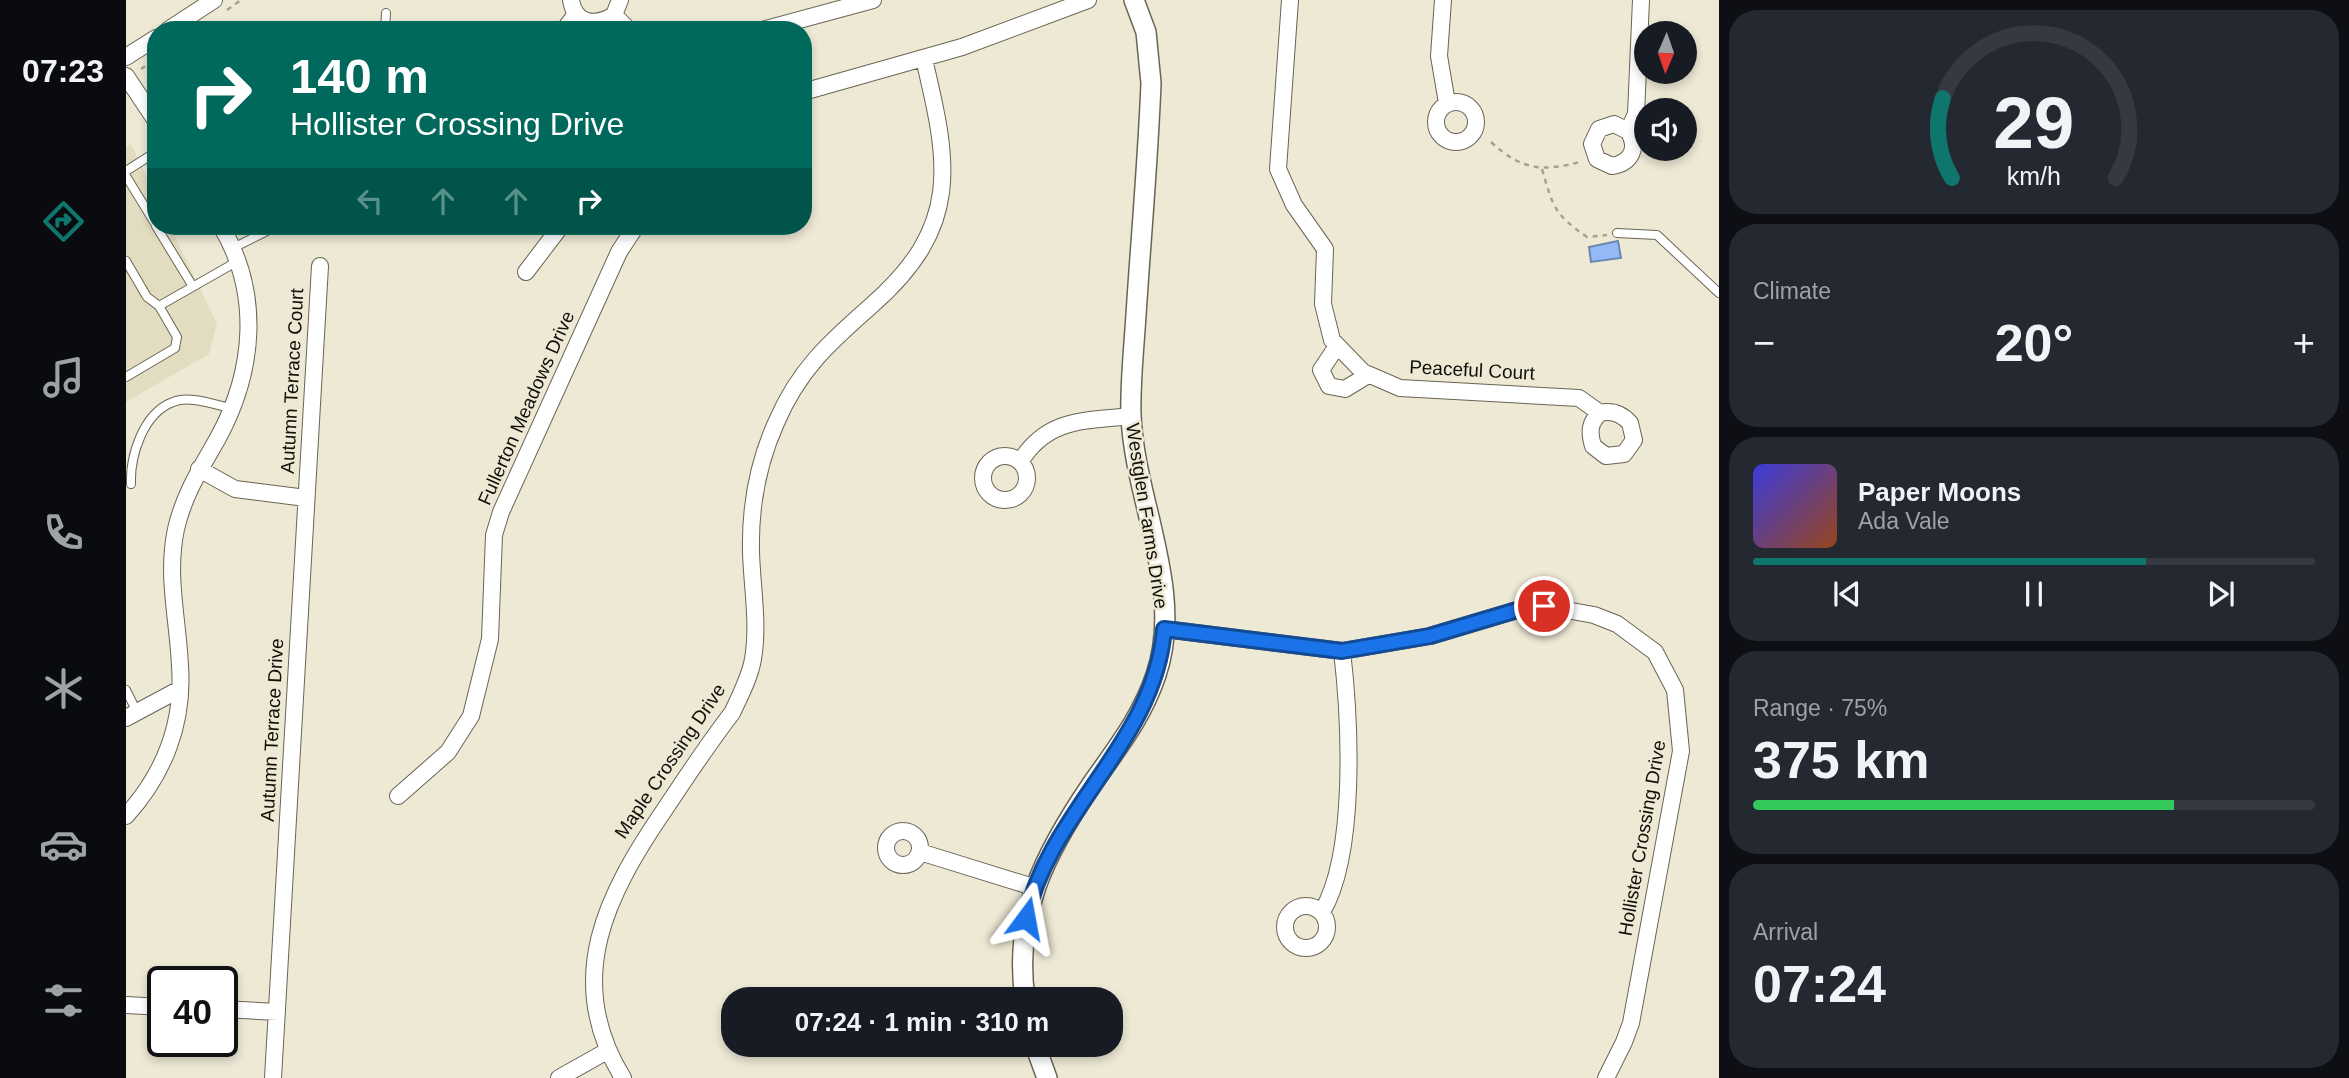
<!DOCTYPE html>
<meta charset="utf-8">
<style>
:root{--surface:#171b24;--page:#242831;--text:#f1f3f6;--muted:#9ea1a6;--line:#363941;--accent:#0f766e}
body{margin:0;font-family:Arial,sans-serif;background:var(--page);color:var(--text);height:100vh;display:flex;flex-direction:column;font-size:26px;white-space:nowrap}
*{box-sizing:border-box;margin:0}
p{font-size:23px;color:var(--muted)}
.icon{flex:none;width:38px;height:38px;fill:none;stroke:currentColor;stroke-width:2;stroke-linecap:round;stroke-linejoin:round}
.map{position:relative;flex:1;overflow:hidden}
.drawer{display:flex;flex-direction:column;gap:10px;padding:10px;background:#0d0f14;width:630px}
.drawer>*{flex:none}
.guide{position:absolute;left:21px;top:21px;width:665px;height:214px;border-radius:28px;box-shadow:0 4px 10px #0003;background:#00695c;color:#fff;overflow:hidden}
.needle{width:46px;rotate:182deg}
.fabs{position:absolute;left:1508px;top:21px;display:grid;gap:14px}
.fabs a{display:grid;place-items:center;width:63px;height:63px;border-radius:50%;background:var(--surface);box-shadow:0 4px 10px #0003;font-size:35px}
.speed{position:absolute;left:21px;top:966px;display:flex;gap:14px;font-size:35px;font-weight:700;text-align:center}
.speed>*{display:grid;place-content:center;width:91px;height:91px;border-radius:50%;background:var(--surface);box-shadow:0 4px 10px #0003;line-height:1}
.speed .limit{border:4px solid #111;border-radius:10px;background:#fff;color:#111}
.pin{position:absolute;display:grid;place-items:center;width:60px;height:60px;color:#fff;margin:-30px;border:4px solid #fff;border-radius:50%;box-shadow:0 2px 7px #0007}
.me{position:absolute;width:77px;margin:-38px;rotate:13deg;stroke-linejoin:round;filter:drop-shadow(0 0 5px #0008)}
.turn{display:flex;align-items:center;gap:24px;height:147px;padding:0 28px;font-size:32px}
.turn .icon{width:91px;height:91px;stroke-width:2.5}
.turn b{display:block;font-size:49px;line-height:60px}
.lanes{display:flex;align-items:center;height:66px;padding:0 28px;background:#0003;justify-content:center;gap:35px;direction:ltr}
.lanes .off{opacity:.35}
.big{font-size:52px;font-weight:700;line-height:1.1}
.drawer .widget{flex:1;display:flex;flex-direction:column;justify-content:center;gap:10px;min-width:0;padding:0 24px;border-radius:28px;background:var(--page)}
.drawer .dial{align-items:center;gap:0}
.dial svg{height:182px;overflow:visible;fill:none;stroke:var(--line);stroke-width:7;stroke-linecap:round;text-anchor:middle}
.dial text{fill:var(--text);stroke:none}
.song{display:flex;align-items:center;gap:21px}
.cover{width:84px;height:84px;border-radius:10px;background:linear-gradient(135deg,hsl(240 70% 55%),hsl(20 70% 35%))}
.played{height:7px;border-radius:4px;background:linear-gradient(90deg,var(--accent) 70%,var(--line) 70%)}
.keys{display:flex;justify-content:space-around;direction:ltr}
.heat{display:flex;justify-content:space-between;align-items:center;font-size:38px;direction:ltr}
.charge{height:10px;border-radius:5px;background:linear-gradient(90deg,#34c759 75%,var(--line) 0)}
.trip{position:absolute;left:595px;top:987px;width:402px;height:70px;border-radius:28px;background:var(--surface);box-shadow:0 4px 10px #0003;font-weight:700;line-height:70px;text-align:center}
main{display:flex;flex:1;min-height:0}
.tabs{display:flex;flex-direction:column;width:126px;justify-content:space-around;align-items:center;background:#090b0e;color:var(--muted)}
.tabs .icon{width:49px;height:49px}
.tabs .selected{color:var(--accent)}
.tabs b{font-size:32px;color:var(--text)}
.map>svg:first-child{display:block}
.built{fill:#e2dcc1}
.water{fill:#93baf7;stroke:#6c87af;stroke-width:2}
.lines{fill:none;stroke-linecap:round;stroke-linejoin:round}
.service-casing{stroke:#696554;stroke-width:10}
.minor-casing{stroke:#696554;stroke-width:18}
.tertiary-casing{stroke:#696554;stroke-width:22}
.path{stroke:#a6a292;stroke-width:2.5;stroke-dasharray:5 5;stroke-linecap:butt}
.service{stroke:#fff;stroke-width:8}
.minor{stroke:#fff;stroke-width:16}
.tertiary{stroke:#fff;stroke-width:19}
.route-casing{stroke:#114b97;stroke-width:18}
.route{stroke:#1a73e8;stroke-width:12}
.labels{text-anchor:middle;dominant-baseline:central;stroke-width:5;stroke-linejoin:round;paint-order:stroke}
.street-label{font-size:19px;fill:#100f08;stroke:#eee9d5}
</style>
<main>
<nav class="tabs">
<b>07:23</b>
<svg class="icon selected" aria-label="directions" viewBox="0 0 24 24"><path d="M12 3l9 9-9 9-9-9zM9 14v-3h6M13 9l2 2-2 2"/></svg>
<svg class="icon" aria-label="music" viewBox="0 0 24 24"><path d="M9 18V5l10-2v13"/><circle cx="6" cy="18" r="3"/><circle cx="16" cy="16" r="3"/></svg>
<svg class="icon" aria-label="phone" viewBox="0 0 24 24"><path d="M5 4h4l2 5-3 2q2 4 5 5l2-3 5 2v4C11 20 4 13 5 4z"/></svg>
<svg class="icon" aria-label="climate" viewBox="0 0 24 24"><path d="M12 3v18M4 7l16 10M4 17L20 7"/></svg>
<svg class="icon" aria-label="car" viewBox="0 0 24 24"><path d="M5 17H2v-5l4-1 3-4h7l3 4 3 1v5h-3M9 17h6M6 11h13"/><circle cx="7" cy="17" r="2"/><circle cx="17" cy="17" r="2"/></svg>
<svg class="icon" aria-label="filters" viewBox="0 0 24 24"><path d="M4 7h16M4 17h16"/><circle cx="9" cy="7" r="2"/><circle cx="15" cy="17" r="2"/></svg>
</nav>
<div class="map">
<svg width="1593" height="1078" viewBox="0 0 1593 1078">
<rect width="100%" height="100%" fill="#eee9d5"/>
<path class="built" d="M5,144L30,197V226H44L91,324L83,354L0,402V147Z"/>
<path class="water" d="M1492,241L1495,258L1465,262L1463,247Z"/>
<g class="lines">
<g class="service-casing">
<path id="service" d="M259,30L260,13
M0,171L30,152
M0,176L30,225
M30,226L66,285
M1491,233L1531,235L1593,293
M107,248L151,226
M0,261L21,297L33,306
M0,377L49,348L51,337L33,306L112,261
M5,484C4,456 17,413 47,402C64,395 88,405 106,408
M0,690L11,712"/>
</g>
<g class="minor-casing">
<path id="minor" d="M445,0C449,25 470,26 488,15L494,0
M1164,0L1152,169L1168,205L1199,249L1197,304L1206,340L1237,372L1274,388L1453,398L1474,413C1486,410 1496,414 1504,423L1508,440L1498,454L1480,456L1467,446C1463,432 1463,423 1474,413
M1317,0L1313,56L1321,103
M488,15L503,30
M42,30L88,0
M438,30L450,14
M636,30L747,0
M0,57L30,38
M0,76L30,121
M677,92L836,47L962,0
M1310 122a20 20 0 1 1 40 0a20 20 0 1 1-40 0Z
M1502,131L1488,124L1473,129L1466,144L1471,159L1486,166C1505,163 1513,148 1502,131L1510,114L1515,0
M400,272L435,226
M1211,346L1195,370L1203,386L1219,389L1242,375
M857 478a22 22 0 1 1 44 0a22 22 0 1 1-44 0Z
M894,462C921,418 958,421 1005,416
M73,469L109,489L180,498
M1038,629L1216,651L1304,636L1398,608L1418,606L1468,615L1491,624L1529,652L1549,690L1555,751L1505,1023L1498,1042L1480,1078
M0,718L54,689
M272,796L322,752L345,716L364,639L368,535L375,512L493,252L510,226
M0,816C38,774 58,723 54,666C52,619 40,576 50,529C58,494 75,468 92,438C129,370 135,293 95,226
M760 848a17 17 0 1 1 34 0a17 17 0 1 1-34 0Z
M794,852L907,887
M1159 927a21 21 0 1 1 42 0a21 21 0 1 1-42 0Z
M1196,912C1231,853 1224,719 1216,651
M0,1005L37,1007
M96,1009L151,1012
M147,1078L194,266
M433,1078L481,1051
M497,1078C436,979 481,894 539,809C561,776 582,744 606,713C614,696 624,677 627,659C633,624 626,587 625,552C624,509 632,463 650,423C673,369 704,342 746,305C836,226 823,164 798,59"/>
</g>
<g class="tertiary-casing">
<path id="tertiary" d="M899,999C887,914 919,853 966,784C991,748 1016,717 1030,675C1059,590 1008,500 1005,415C1004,382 1008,348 1010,315C1015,237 1022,160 1025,83L1020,32L1008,0
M909,1045L921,1078"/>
</g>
<path class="path" d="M101,10L115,0
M15,69L30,59
M1365,142C1396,171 1418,172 1457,161
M1416,169C1427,207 1428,214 1461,237L1481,235"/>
<use href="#service" class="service"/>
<use href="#minor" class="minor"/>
<use href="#tertiary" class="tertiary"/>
</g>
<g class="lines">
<g class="route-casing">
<path id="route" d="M900,918C924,810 1029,742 1038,629L1216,651L1304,636L1398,608L1418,606"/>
</g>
<use href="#route" class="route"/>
</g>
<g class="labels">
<g class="street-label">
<text transform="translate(1346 370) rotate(3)">Peaceful Court</text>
<text transform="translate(166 381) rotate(-87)">Autumn Terrace Court</text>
<text transform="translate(400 408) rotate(-66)">Fullerton Meadows Drive</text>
<text transform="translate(1021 516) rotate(81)">Westglen Farms Drive</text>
<text transform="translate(146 730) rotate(-87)">Autumn Terrace Drive</text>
<text transform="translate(544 761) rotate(-56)">Maple Crossing Drive</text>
<text transform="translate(1516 838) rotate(-80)">Hollister Crossing Drive</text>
</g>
</g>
</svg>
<div class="fabs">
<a><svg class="needle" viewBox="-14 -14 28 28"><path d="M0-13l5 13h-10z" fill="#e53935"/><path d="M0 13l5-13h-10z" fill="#9ea1a6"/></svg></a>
<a><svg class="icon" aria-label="sound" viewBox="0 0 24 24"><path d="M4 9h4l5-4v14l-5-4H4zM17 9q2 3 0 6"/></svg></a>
</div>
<div class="speed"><div class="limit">40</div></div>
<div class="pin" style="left:1418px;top:606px;background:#d93025"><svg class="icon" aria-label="arrive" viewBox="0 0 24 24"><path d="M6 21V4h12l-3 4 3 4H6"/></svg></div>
<svg class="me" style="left:900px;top:918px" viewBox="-20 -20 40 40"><path d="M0-17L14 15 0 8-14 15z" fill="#1a73e8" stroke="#fff" stroke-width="4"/></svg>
<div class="trip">07:24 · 1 min · 310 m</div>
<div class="guide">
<div class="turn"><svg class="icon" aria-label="right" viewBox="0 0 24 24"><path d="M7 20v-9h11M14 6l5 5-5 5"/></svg><div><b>140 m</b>Hollister Crossing Drive</div></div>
<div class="lanes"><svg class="icon off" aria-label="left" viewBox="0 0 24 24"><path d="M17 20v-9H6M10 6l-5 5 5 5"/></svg><svg class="icon off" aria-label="ahead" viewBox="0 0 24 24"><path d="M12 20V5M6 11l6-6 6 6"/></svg><svg class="icon off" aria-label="ahead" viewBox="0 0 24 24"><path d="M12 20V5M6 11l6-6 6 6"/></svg><svg class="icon" aria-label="right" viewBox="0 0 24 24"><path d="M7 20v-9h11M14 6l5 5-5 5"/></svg></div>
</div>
</div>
<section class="drawer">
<div class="widget dial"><svg viewBox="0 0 100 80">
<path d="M14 69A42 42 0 1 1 86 69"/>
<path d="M14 69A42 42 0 0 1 10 34" stroke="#0f766e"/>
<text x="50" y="56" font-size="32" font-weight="700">29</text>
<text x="50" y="72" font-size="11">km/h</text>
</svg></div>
<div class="widget"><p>Climate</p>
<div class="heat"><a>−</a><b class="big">20°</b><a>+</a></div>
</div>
<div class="widget">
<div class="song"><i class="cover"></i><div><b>Paper Moons</b><p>Ada Vale</p></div></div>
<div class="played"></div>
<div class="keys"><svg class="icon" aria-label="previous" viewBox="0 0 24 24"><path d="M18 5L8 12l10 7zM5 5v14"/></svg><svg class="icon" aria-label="pause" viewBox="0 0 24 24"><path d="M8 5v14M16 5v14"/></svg><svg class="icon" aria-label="next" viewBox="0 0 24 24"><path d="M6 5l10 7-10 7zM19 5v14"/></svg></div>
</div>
<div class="widget"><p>Range · 75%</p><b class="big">375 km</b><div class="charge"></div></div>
<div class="widget"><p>Arrival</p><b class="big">07:24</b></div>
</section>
</main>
